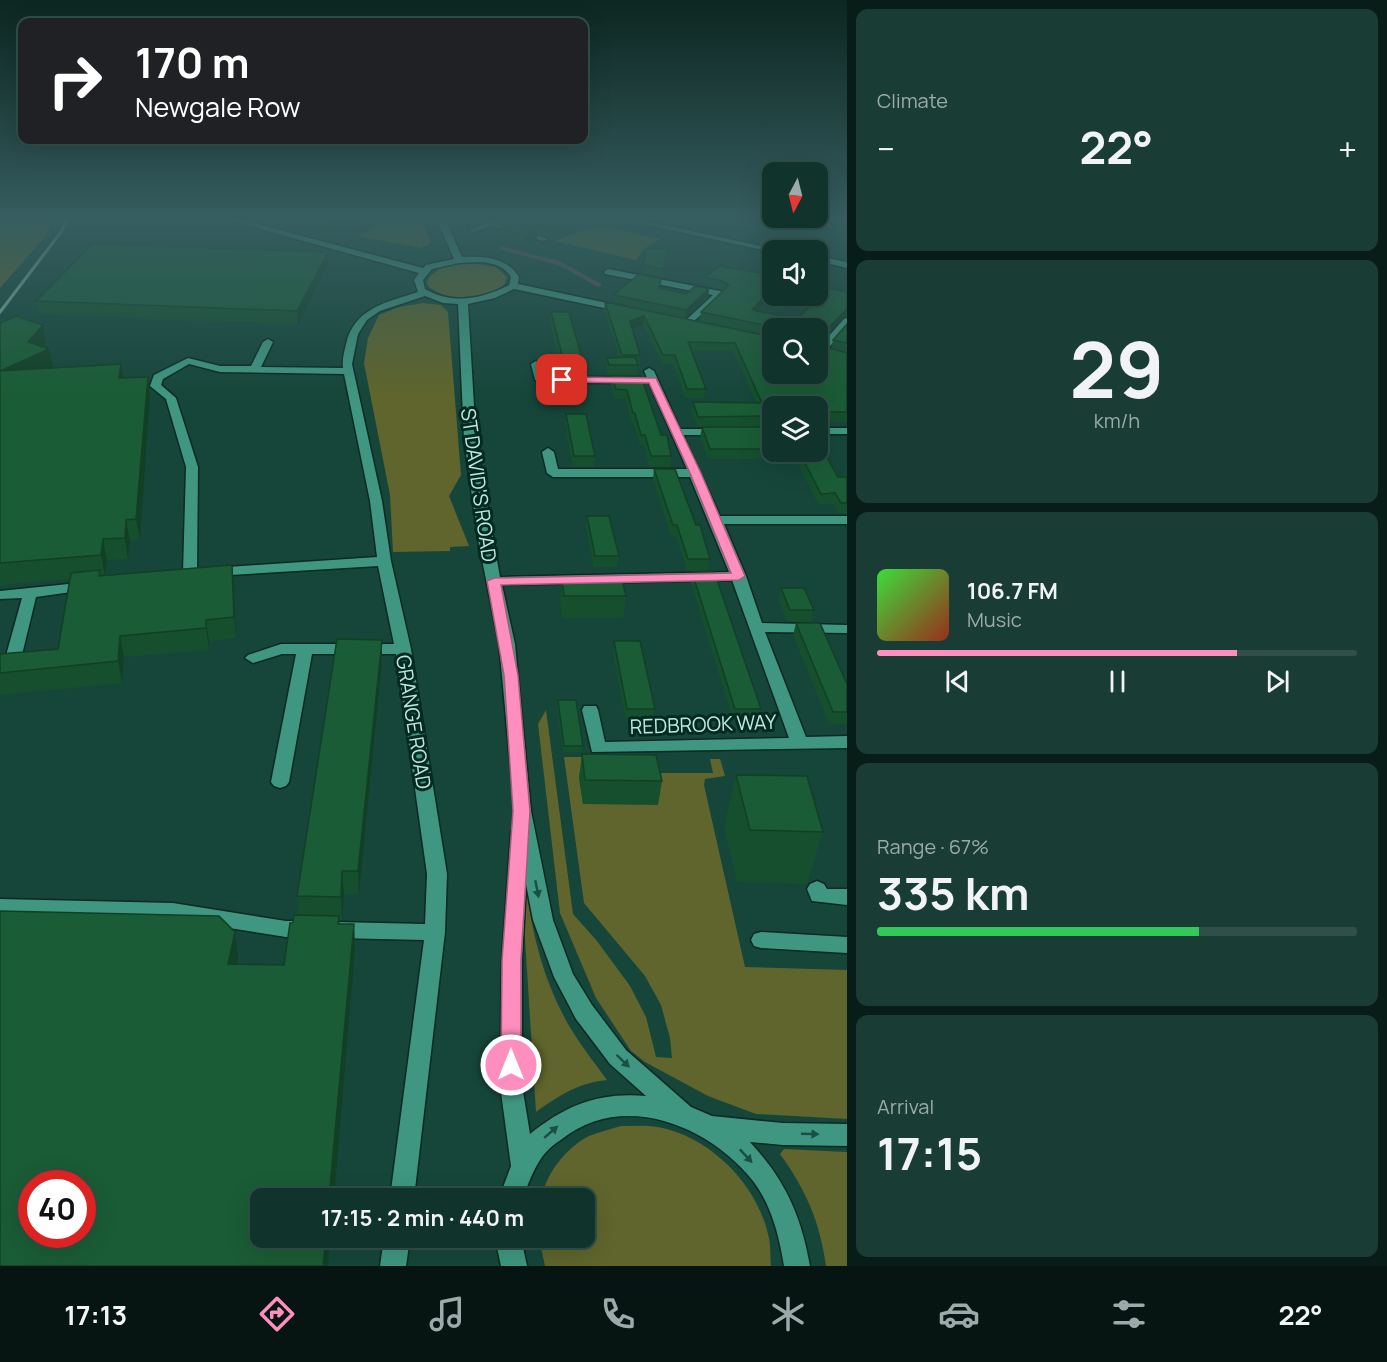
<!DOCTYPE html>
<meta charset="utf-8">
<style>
:root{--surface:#10342c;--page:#193c34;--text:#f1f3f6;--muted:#9caaa9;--line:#304f48;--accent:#fd8ebe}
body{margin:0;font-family:Manrope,sans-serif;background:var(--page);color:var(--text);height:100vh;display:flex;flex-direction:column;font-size:22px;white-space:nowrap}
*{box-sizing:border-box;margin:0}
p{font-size:20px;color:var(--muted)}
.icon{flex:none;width:33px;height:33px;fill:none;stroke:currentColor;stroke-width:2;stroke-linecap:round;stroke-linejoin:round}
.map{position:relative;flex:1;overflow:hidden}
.drawer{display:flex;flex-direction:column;gap:9px;padding:9px;background:#091d18;width:540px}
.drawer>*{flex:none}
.guide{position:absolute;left:18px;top:18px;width:570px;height:126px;border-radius:12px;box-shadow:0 6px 24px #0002,0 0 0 2px var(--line);background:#202124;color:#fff;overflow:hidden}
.needle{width:39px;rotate:187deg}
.fabs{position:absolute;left:762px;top:162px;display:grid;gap:12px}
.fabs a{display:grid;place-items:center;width:66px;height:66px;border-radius:12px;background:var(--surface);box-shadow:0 6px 24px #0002,0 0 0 2px var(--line);font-size:30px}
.speed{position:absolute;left:18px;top:1170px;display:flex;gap:12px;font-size:30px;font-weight:700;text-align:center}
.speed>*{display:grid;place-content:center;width:78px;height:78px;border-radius:50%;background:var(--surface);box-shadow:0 6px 24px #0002,0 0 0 2px var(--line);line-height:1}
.speed .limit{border:9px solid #d22;background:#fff;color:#111}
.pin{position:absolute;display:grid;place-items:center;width:51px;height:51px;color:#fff;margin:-26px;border-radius:12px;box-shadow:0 3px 9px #0006}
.me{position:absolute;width:66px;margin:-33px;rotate:0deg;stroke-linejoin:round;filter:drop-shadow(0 0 4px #0008)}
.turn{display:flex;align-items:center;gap:21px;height:126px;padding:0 18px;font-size:27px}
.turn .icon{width:78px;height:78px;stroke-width:2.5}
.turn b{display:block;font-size:42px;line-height:51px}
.big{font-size:45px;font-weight:700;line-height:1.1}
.drawer .tile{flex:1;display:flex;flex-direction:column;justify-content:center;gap:9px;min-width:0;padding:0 21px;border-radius:12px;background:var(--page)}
.drawer .dial{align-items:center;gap:0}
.dial b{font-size:78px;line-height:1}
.song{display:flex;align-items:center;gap:18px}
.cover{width:72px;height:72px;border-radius:9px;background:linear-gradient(135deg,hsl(120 70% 55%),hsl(10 70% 35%))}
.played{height:6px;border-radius:3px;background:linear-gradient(90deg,var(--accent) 75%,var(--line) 75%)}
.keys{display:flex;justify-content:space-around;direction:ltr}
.heat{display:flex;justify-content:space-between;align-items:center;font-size:33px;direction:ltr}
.charge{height:9px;border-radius:4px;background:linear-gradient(90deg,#34c759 67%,var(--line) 0)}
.trip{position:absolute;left:250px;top:1188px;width:345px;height:60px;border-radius:12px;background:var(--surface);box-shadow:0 6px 24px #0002,0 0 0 2px var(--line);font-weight:700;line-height:60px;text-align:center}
.tabs{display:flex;height:96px;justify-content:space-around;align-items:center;background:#061512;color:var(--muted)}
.tabs .icon{width:42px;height:42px}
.tabs .selected{color:var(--accent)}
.tabs b{font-size:27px;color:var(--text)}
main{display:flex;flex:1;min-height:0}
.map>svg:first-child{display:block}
.green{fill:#5f652c}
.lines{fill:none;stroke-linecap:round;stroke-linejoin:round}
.stream{stroke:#614c5a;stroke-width:4}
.minor-casing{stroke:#0d2922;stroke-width:3}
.minor{fill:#3f9781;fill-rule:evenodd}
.rail{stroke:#82aea1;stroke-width:3}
.wall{fill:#164f2e}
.shaded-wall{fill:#124025}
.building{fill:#1a5c35;stroke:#124025;stroke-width:1.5;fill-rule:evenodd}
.oneway{fill:#185043}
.route{fill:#fd8ebe;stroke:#a45c7c;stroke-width:1.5}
.labels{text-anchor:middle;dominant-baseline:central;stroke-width:6;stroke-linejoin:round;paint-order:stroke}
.street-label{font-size:20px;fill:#bfe8db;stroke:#032a21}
</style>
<main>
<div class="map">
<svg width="847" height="1266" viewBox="0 0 847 1266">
<rect width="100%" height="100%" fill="#16463a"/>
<path class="green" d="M0,219H53L45,237L0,288Z
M381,219H421L431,243L421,248L357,236L372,229Z
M598,225L660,239L644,249L636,260L555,241Z
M471,263L496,267L507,277L505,284C484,300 451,303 429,287L427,282C436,265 453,264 471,263Z
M423,303L441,305L448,312L461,475L449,496L469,546L450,547V551L393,552L390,495L364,363L368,338L379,315L399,307Z
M546,710L573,914L597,941L630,986L646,1017L656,1057L672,1058L670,1038L661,1005L645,976L584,903L564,757H585L588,774L579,775L583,804L648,773H713L710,759H720L725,776L705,779L704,785L745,967L847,970V1119L756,1114L708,1096L645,1062L631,1051L596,998L560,913L538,724Z
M522,892H527C533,939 545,983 568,1024C579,1043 594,1062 607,1080C578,1083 560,1095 536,1112Z
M621,1126C633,1126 646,1125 658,1127C710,1137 756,1183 768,1234C771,1244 770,1256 771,1266H545L539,1238H585V1198H542C545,1174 567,1147 589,1136C599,1132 611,1129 621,1126Z
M784,1149L847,1152V1266H826C820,1222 806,1190 780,1154Z"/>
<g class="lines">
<path class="stream" d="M501,248L559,263L599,285"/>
<g class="minor-casing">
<path id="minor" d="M224,219H238L423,268L426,265L454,259L437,219H445L462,257C484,256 507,257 519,277L518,284L626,307L628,309L623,312L514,289L495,298L468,304L476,440L500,577L729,572L690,477H553L547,473L542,452L548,448L554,452L558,469H687L644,371L649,368L654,371L680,429H722L728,432L722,435H683L720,516H847V524H724L746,576L762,623L847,625V633L765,632L806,737L847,736V748L592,752L582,710L584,706H596L598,710L605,742L789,738L732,580L502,585L515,644L531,811L553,920L573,974L592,1005L626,1050L691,1107L712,1116L783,1123L847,1124V1146L783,1145L750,1142C785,1180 801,1215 810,1266H784C779,1236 772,1206 753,1181C710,1126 623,1090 562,1139C554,1144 547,1150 542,1157C533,1170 528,1184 523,1198H499L511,1166L500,1085L502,960L511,832L516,826L499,644L479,545L464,440L458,304L443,303L425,296L380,311L367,320L358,334L352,364L382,501L391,561L411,649L447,874L445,932L414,1198H390L424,940L336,938L329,936L326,930L329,924L336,922L425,924L427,874L396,654H312L289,782L286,786L280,788L274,786L271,782L296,654H282L253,663L245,658L248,655L281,644H394L378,566L213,576L206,572L213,568L377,557L370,501L344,374L220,372L189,364L163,379L161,385L176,398L198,467L197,573L190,577L183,573L186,467L166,399L150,386L154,375L188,358L220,366H251L263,342L268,339L273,342L261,367L343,368C342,360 344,352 346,344C354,308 387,302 418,292L414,280L419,273ZM483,262C494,264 504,266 511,277L509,285C482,299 452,305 425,289L423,280L432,269L459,263ZM526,884L533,920L554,977L576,1019L610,1064L646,1096C599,1092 566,1105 530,1134L522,1085V960Z
M494,219H502L498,223L548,239L544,241L491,226L473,232L469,230Z
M620,219H636L779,250L772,252Z
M818,256L847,262V268L818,261Z
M608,269L720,291L725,294L688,326L683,323L685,321L713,295L605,274L604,272Z
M847,318V327L824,353H818V348L844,319Z
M536,361L541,364L544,377H631L636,380L631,383H540L535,380L531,364Z
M818,428H847V434H818Z
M88,582L95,586L93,589L36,597L20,663L17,666L0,669V659H5L22,598L0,599V591Z
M817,881L824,884L827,889H847V905L812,901L807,889L810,884Z
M0,899L173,903L286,921H309L316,923L319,929L316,935L309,937H286L173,919L0,915Z
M761,932L847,937V953L761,948L754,946L751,940L754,934Z
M384,1238H410L406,1266H380Z
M495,1238H521L527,1266H501Z"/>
</g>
<use href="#minor" class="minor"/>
<path class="rail" d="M0,312L61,232L68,219"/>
</g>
<path class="wall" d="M274,219H368L327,234Z
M753,219H808L847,228V241L795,228Z
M810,219H847V228Z
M521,220L553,230V238L550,239L537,234V241L525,243L501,236V228L528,231L520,228Z
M667,257L662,277L642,273L643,265Z
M328,264L298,325L38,314L36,301Z
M772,275V294L757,311L797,319L847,292V316H846L818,345L847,353V422H818V406H772V452H809L808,453L838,477H847V514H839L833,504H818L798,464L799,459H708L700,437L702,427H772V426L697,427L691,411L693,402H756L733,351H691L706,389L704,398H685L673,364H662L643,325L632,329L640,355L639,364H637V375H608L606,367L607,358L619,357L604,311L605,302L772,337L818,328H772V336L700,321L701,312L723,291L720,289L704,286L705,277Z
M660,289L686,294L709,289L708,296L685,318L614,302V295Z
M551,312L583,362L582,374L563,375L550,323Z
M0,323L43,325L46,342L43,347L49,349L53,367L49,368L123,378L150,395L140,540L130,541L128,559L107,560L106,575L232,565L234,585L236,638L209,641V650L124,657L122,683L0,695V654L58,649L70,579L0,585Z
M847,324V352L831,349L833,340Z
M612,376H641L661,435L671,456L670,467H649L644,445H640L634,423H631L626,399H614L611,385Z
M566,414L595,456L594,467H573L565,424Z
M654,469L696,525L710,559L708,570L687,571L676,536H671L653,479Z
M587,516L619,556L617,567H594L586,527Z
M692,572L761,709L758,722L733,721L691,583Z
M562,579L626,596L623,618H562L560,601Z
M781,588L814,610L811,622L787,621L778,599Z
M796,623L847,684V724H829L793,635Z
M382,640V661L359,894H344L342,920H339L340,924H354L355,949L261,1238H330L328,1266H0L238,956L237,964L284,965L293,923L299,915L297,896Z
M614,641L655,709L653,722L626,721L613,653Z
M558,700L583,746L582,752H563L557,706Z
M582,754L662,781L658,805L583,804L579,778Z
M736,775L823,832L807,884L737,882L724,827Z"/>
<path class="shaded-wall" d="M331,219H368L327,234V220Z
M553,230V238L550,239L551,231Z
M537,233V241L525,243V235Z
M328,252V264L298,325L297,311Z
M772,287V294L751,318L752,310Z
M709,289L708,296L685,318L686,310Z
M847,309L846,316L818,345V338Z
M644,316L643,325L629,330L630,321Z
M43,325L46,342L36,355L49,349L53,367L3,390L0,371Z
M121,364L124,382L119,378Z
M148,377L150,395L140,540L136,519Z
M126,520L130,541L128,559L125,538Z
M103,539L107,560L105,577L101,555Z
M232,565L234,585L236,638L234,617Z
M206,620L209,641V650L206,628Z
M120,636L124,657L122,683L118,661Z
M382,640V661L359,894L358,871Z
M342,871L344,894L342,920L341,897Z
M354,924L355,949L334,1198H329Z
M235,932L238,956L232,988L228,964Z
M326,1238H330L328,1266H323Z"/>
<path class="building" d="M523,219H533L553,230L551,231L521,220Z
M791,219H808L847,228V233Z
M509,225L537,233L525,235L501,228Z
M93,244L328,252L297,311L36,301Z
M647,248L668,249L663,269L643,265Z
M720,266L772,275V287L752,310L797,319L830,288L847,292V309L818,338V345L847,353V412H818V406H772V416L698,417L693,402L762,403L735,343L688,342L706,389H687L675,355H663L644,316L630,321L640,355H622L605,302L772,337V374H818V328H774V327L701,312L729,285L722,281L705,277Z
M639,274L661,279L659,288L686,294L695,286L709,289L686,310L614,295Z
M551,312H569L583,362H564Z
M16,316L43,325L28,342L49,349L0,371V323Z
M847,324V343L833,340Z
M635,357L638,365H609L607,358Z
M121,364L119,378L148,377L136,519L126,520L125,538L103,539L101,555L0,563V371Z
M612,376H641L661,435H667L671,456H651L645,435H641L635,413H633L627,390L616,389Z
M566,414H586L595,456H574Z
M702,427H772V449H710Z
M800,453L825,454L838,477H847V503H841L835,493L821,494Z
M654,469H675L696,525H700L710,559H688L677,525H673Z
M587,516H609L619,556H595Z
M232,565L234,617L206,620V628L120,636L118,661L0,673V654L58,649L71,573L100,570L99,576Z
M714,571L761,709H735L692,572Z
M562,579L622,580L626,596H564Z
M781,588H804L814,610H790Z
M796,623H820L847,684V712H833Z
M337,639L382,640L358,871H342L341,897L297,896Z
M614,641H640L655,709H627Z
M558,700H576L583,746H564Z
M582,754L656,755L662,781L585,780Z
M736,775L807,776L823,832L750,830Z
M0,911L219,916L235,932L228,964L284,965L290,923H293L294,915L339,916L338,924H354L329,1198H261V1238H326L323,1266H0ZM32,1184H82V1234H32Z"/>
<defs><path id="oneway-solid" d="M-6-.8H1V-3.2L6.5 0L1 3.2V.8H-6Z" transform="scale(1.5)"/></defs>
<g class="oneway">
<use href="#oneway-solid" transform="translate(537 889) rotate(79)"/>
<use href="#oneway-solid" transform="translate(623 1061) rotate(44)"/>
<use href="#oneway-solid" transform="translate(551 1132) rotate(-41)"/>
<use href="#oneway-solid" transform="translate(810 1134) rotate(2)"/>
<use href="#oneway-solid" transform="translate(746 1156) rotate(47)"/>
</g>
<linearGradient id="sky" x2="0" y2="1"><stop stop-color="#0c2620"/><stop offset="0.55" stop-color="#365d60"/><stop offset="1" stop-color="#365d60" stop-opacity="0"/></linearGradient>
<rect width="847" height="396" fill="url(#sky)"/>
<path class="route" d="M562,377L656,378L701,473L745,576L739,580L501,585L518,675L530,811L521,960V1065L518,1072L511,1075L504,1072L501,1065L502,960L513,811L504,675L487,581L494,578L731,573L690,473L649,383L559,382L557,380Z"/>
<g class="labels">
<g class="street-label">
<text transform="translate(479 485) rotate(82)">ST DAVID'S ROAD</text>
<text transform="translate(414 722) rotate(81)">GRANGE ROAD</text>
<text transform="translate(703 724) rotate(-2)">REDBROOK WAY</text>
</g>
</g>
</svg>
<div class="fabs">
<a><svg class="needle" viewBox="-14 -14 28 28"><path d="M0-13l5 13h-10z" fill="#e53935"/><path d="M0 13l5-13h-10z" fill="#9caaa9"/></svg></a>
<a><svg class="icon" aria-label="sound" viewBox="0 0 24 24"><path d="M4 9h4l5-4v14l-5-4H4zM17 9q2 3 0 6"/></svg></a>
<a><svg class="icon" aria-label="search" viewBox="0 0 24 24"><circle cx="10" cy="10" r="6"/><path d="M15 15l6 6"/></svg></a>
<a><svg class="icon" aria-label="layers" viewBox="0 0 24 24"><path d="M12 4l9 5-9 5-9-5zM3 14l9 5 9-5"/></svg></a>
</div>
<div class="speed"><div class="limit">40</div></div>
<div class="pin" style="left:562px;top:380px;background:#d93025"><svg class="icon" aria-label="arrive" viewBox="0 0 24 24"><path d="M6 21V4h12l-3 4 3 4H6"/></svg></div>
<svg class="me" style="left:511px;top:1065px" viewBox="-20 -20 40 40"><circle r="17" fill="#fd8ebe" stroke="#fff" stroke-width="3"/><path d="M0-11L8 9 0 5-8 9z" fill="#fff"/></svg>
<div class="trip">17:15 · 2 min · 440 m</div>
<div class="guide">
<div class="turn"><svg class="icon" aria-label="right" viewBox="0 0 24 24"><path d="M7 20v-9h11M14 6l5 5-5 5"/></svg><div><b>170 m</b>Newgale Row</div></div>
</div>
</div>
<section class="drawer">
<div class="tile"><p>Climate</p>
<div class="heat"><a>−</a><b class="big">22°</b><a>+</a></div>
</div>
<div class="tile dial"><b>29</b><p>km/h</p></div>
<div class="tile">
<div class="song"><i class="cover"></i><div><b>106.7 FM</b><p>Music</p></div></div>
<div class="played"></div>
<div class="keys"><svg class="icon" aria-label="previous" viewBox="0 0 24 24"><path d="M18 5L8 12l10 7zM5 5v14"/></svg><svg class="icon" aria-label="pause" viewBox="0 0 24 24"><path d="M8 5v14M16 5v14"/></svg><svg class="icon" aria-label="next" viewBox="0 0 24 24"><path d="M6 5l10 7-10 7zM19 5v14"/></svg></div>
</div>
<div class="tile"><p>Range · 67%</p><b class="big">335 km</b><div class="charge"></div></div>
<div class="tile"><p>Arrival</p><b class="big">17:15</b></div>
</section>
</main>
<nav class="tabs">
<b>17:13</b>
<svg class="icon selected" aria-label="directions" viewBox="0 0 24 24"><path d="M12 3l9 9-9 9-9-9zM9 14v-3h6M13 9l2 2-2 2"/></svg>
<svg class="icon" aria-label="music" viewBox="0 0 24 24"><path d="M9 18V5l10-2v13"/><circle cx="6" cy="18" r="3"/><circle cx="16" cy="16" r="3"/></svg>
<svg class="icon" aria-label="phone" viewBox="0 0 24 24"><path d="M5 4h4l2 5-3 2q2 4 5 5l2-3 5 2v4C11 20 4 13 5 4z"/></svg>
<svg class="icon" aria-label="climate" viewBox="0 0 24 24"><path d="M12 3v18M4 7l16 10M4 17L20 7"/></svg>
<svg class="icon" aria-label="car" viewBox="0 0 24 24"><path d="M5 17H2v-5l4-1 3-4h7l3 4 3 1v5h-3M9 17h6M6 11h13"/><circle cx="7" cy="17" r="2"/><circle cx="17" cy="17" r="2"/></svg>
<svg class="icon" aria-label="filters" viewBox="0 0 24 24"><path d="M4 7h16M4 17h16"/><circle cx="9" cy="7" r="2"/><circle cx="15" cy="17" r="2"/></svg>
<b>22°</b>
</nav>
